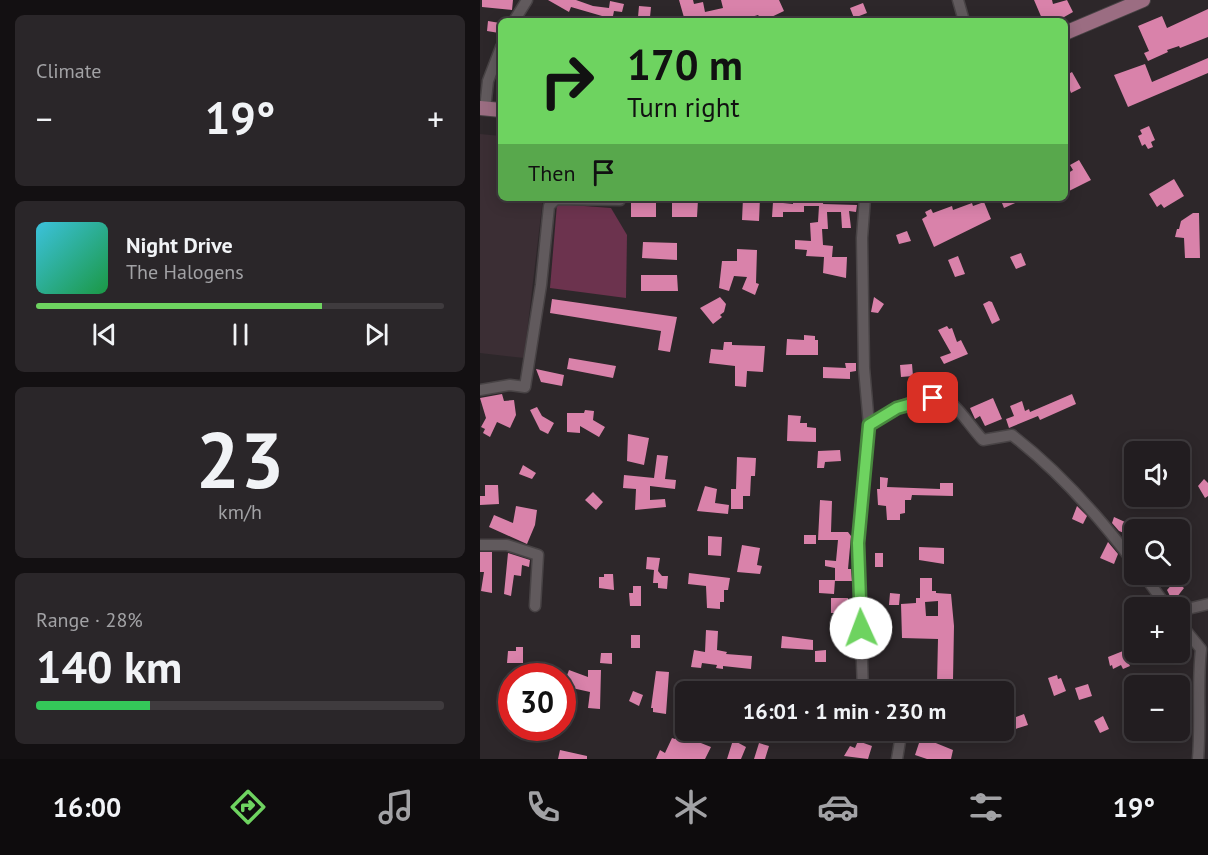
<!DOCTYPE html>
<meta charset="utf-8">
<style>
:root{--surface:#221d20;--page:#2a2629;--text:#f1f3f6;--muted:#a2a2a5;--line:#3f3b3e;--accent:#6ed360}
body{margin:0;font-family:"PT Sans",sans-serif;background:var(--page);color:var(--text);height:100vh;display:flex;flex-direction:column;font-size:22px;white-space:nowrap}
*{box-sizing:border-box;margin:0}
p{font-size:20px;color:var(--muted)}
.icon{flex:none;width:33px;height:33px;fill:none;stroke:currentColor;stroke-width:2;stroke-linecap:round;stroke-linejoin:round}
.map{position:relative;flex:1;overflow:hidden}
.details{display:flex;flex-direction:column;gap:15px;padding:15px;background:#131012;width:480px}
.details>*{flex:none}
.top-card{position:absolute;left:18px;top:18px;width:570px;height:183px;border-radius:9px;box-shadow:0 3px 15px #0003,0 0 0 2px var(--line);background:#6ed360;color:#111;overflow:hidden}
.fabs{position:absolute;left:644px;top:441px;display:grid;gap:12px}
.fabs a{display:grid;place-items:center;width:66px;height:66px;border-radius:9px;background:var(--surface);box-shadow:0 3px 15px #0003,0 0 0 2px var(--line);font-size:30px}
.speed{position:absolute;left:18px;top:663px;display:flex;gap:12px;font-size:30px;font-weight:700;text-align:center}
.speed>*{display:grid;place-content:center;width:78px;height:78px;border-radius:50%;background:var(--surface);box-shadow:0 3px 15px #0003,0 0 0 2px var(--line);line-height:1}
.speed .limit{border:9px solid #d22;background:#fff;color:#111}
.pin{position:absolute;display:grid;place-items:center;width:51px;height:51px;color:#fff;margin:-26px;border-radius:12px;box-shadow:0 3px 9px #0006}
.me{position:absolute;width:66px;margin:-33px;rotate:358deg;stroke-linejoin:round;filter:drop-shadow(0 0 4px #0008)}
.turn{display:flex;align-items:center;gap:21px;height:126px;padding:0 30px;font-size:27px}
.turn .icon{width:78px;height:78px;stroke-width:2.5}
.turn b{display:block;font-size:42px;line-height:51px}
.then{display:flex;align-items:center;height:57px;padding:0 30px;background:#0003;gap:12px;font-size:22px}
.big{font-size:45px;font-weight:600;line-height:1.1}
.details .widget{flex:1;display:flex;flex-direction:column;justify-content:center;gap:9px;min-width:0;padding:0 21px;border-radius:9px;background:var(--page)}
.details .dial{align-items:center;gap:0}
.dial b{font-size:78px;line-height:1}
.song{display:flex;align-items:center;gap:18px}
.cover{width:72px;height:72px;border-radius:9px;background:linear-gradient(135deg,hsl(190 70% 55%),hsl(140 70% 35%))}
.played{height:6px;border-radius:3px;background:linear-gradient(90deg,var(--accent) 70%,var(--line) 70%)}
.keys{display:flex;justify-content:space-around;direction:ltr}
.heat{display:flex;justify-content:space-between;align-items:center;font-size:33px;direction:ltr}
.charge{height:9px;border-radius:4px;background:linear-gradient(90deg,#34c759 28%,var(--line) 0)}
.trip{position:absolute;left:195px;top:681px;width:339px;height:60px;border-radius:9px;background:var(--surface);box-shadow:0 3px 15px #0003,0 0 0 2px var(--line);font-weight:600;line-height:60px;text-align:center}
.menu{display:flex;height:96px;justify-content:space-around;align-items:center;background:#0e0c0d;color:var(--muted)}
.menu .icon{width:42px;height:42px}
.menu .selected{color:var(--accent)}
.menu b{font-size:27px;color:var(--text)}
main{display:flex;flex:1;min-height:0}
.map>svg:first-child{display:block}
.built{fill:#3b2e34}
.green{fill:#6c334e}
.building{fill:#d982aa;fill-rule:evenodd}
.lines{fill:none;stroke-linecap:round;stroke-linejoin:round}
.minor-casing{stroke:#484345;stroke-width:13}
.major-casing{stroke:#484345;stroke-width:16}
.minor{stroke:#615a5d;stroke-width:10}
.major{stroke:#9b6d82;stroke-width:14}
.route-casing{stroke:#48893e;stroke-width:15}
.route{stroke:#6ed360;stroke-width:10}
</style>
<main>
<section class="details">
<div class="widget"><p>Climate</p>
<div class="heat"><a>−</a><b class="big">19°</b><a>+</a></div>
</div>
<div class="widget">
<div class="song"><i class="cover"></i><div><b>Night Drive</b><p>The Halogens</p></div></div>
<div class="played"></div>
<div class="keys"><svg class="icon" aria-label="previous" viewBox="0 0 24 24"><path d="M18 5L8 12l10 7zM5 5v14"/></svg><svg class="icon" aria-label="pause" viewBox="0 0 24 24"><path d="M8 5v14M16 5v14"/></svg><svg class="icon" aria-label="next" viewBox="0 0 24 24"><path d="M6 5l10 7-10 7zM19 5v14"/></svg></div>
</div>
<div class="widget dial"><b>23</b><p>km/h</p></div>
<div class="widget"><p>Range · 28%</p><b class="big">140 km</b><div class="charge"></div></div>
</section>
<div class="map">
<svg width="728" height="759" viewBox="0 0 728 759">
<rect width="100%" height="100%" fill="#2d272a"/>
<path class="built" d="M0,134L21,136V198H63L44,358L0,353Z"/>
<path class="green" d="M77,204L131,208L147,235L146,298L70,288Z"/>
<path class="building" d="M2,0H33L32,10L2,7Z
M68,0H96L113,6L129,8L130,1L144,4L142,12L134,11L132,21H121L122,16L91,7L89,12Z
M199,0H213L214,4L223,2L225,12L243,8L241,0H299L304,11L283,21L278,15L258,21H226V18L205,21Z
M554,0H572L573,4L587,0L593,12L577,21H563Z
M383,3L387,13L374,18L370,8Z
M159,6L171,7L170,17H158Z
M728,9V37L700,48L699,46L687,50L688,52L668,61L664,53L669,51L658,26L682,16L687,28Z
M8,21L20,23L19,33L7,31Z
M728,58V73L648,107L634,75L665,64L672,82Z
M592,72L601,88L591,93L585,76Z
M669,126L675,140L671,142L673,147L668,149L665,144L662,146L658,136L662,134L660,130Z
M599,160L611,180L589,191L585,184V175L593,170L590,165Z
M694,179L704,196L684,208L681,204L677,207L669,194Z
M161,198H176V217H151V203H161Z
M263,198H280L279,221L262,220Z
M313,198H344L343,204L377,205L376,212L369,211L371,228H362L361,212H347L348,229H342L343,245L353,246L352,257H367L366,278L343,273L344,257L326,256L327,250L315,249V240L331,241L330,223L338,222L339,206H324V212H303V217H292L293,202L313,204Z
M520,198H543L544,199L524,208Z
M192,200H218L217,217H192Z
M504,202L511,219L454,247L442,219L447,216L445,212L451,209L453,213L472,206L473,210L492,203L493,206Z
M713,213H719L720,258H705L704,238L695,237L697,229H699L701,221Z
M427,231L431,241L419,244L416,235Z
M163,242L197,243V260L162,258Z
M257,249L277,250L276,283L279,284L275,295L262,289L267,277L254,276L249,291L239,288L242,261H257Z
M541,253L546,265L536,269L530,257Z
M478,256L485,274L475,277L468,260Z
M161,275H197L198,291H161Z
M240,297L246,304L244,312L240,315L242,317L233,324L220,308Z
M394,297L404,304L398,313L391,312Z
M72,299L197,317L190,352L178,350L181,331L70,313Z
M509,301L512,302L520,320L512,324L503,304Z
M467,326L469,329L472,328L477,342L481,340L488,354L464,364L460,357L471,353L458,330Z
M324,335L335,336V340H338V355H306L307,339L324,340Z
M244,342H252V345L285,346L283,372L267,371L266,387L255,386V366L229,363L231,349L243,350Z
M89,358L136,366L133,378L87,369Z
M365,363H376V371L370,372V379L343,378V367L366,368Z
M432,364L433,376L421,377L420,365Z
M56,369L84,375L82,386L61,382Z
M467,381L474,394L472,396L458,391L456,386Z
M22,394L24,401L34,400L36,415L30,428L17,422L10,437L3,433L5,429L1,427L6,418L0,398Z
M592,394L596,404L560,420L558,416L529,428L526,419L534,416L530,406L542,401L545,411L549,409L550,412Z
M513,398L522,419L505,426L500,416L495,419L490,408Z
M447,406L460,407L461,419H447Z
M57,407L62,416L74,423L68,434L60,430L50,410Z
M105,410L114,411L113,420L125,427L119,437L100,426V433L87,432V413H104Z
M308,415L321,416L320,423H327V427L336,428V442L307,441Z
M148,434L169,438L164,465L147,461Z
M360,450L361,461L345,462L344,468H337L338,451Z
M177,455L188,456L185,479L196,480L195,489L170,486V500L185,499L186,507L155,510L156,489L143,488L144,475L174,478Z
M257,457L276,458L275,476H271L270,496H263V509H251V489H256Z
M43,465L56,473L52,479L39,474Z
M400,477L408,478L407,487L460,489V483H473V496L432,495L431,500H425V513L420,514V520H407L406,506L398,505L397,489H400Z
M724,479L728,483V496L725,498L718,486Z
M5,485H18L19,504L0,505V496H5Z
M225,486L237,489L235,503L249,505L248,514L217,511Z
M113,492L123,502L116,510L105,500Z
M340,500L352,501L351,532H368L371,536L368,569H371L372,581H355V568L345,566V560L356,561L358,540H338Z
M36,506L57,510L55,525L47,544L9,527L14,515L33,523Z
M597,506L607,516L603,524L592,519Z
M634,517L654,526V537L639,531L632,523Z
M324,535H336V544H324Z
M228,536L242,537L241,556L228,555Z
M628,542L638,554L634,564L620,558Z
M262,545L280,548L277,565L282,566L280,574L257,572Z
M439,547L464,548V564L439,560Z
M0,552H12V593L1,591L4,572H0Z
M28,553L50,560L49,567L42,565L41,576L34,575L31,596L24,594Z
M395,553H403V567H395Z
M167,557L180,558L178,571L182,576H188L187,589L178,588V583H173L174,570L166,569Z
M209,573L250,578L248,590H244V602H240V609L227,608L226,586L208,584Z
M124,574H133L134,590L119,588V577H124Z
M440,578H452V591H456V593L471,594L474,626L473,680H470V684L457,683L458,639L422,638L421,604L436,603V598H440ZM458,601V616H446L445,602Z
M339,580H355L354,594L339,593Z
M695,581L704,588L693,602L687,590Z
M153,586H161V606H150L149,593H153Z
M410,593L420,594L419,605H409Z
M351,598H368V613H351Z
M226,630L238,631L237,650L247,652L246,654L272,656L271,669L243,666V669L236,668L237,665L222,663L221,668L211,667L214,650L225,652Z
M151,635H160V648H151Z
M302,636L333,640V650L301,648Z
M36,647H43V663H27L28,651H36Z
M346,650V662H335V651Z
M643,651L650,666L643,669L641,665L633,669L632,665L630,666L628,657Z
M121,653H132V664L120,663Z
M89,670L108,677V670H121L120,709L108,708L110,692L83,686Z
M176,671L189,672L186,714L173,712V708H171Z
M577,675L578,679L581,678L586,691L574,696L568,678Z
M608,684L612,696L599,700L595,688Z
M153,691L163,695L159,706L149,701Z
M544,714L548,725L532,730L528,720Z
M623,716L629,729L620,733L614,721Z
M198,734L231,747L225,759H176L180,750L185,753L192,738L195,739Z
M441,737L473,750L471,759H447L435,755Z
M253,740L266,747L261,759H247Z
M378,741L392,746L388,759L364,756L370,746L375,748Z
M279,743L289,746L285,759H274Z
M80,750L107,756V759H78Z"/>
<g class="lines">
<g class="minor-casing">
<path id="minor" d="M478,0L484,21
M34,21L47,0
M5,109L8,81L21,47
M0,390L30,385L45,387L61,285L69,206L76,199L140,200V198
M389,425C410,413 447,385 472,404C481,411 494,431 503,440L532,435C580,472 618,515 654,563
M0,545H27L58,555L55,606
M663,574L688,608
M699,611L728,604
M699,622L721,649C717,686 721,722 718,759
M383,692L378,543L389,425L384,368L382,238L385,198
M417,759L420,741L417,730"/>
</g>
<g class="major-casing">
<path id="major" d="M585,33L663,0
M0,108L21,110"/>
</g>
<use href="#minor" class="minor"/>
<use href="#major" class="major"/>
</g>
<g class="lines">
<g class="route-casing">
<path id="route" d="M381,628L378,543L389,425L417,408L453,398"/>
</g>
<use href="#route" class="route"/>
</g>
</svg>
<div class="fabs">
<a><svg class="icon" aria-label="sound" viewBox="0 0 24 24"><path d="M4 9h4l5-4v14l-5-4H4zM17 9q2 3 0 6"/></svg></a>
<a><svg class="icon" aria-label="search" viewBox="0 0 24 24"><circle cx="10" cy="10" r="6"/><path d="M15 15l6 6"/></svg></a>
<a>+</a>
<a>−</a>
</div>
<div class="speed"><div class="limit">30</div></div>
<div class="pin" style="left:453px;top:398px;background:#d93025"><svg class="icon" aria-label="arrive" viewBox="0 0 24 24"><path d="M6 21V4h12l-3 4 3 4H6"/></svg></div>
<svg class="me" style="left:381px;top:628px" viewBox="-20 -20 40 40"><circle r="19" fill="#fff"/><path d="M0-13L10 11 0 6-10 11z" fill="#6ed360"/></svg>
<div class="trip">16:01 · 1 min · 230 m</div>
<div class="top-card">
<div class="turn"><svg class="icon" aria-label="right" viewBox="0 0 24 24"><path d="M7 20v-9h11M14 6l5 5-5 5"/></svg><div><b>170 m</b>Turn right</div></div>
<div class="then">Then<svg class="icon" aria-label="arrive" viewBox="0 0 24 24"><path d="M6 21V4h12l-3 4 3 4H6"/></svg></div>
</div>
</div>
</main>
<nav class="menu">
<b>16:00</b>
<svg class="icon selected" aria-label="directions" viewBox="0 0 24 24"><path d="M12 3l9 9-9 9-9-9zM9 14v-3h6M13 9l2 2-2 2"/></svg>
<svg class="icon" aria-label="music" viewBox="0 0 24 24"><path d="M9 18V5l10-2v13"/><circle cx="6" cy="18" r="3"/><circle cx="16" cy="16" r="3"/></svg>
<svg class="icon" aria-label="phone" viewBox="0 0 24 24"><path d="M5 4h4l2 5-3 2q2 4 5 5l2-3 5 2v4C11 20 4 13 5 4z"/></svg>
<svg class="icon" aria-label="climate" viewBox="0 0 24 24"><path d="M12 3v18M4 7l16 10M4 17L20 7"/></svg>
<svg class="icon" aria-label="car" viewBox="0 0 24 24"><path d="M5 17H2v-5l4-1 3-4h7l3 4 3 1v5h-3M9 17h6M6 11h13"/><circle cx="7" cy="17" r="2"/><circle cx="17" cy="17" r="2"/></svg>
<svg class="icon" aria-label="filters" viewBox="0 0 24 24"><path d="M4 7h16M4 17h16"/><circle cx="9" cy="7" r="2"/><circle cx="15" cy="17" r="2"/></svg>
<b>19°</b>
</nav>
